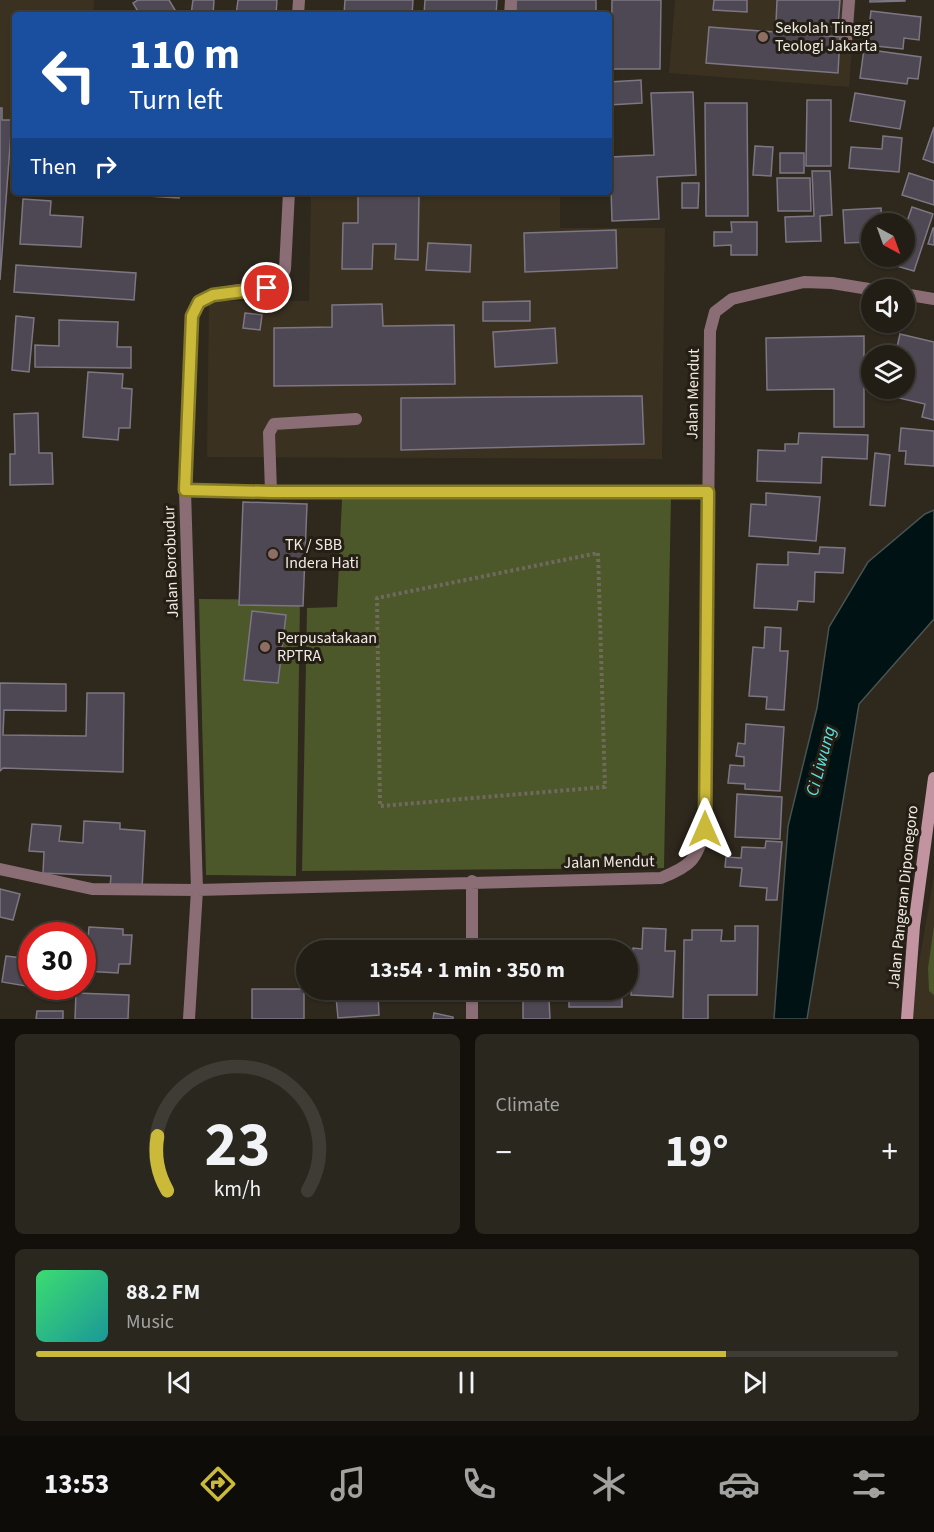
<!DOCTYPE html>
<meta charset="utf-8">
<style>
:root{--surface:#221e16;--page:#2a271f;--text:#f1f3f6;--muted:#a2a2a1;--line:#3f3c35;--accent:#cbba39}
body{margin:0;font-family:"Source Sans 3",sans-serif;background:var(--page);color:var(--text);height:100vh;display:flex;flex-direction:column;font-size:22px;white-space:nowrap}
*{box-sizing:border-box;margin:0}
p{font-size:20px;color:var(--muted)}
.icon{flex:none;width:33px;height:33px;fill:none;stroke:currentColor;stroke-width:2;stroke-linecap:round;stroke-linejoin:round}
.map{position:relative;height:1019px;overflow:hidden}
.details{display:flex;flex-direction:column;gap:15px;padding:15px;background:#13100c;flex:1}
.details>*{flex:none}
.hud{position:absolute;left:12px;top:12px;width:600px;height:183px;border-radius:6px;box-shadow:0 2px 4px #0004,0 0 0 2px var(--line);background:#1a4fa0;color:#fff;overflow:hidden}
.needle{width:39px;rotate:139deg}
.fabs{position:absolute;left:861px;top:213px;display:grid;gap:12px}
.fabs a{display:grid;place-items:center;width:54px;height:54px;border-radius:50%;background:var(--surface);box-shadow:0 2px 4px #0004,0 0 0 2px var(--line);font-size:30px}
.speed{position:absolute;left:18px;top:922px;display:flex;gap:12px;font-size:30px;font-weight:700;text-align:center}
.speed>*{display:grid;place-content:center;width:78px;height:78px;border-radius:50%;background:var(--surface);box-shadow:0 2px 4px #0004,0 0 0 2px var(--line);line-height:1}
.speed .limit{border:9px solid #d22;background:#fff;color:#111}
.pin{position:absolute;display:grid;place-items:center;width:51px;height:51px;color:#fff;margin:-26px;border:3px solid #fff;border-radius:50%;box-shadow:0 2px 6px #0007}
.me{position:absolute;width:66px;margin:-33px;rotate:0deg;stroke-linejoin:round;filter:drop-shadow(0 0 4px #0008)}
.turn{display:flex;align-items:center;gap:21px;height:126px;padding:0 18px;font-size:27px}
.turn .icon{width:78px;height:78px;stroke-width:2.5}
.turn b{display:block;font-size:42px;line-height:51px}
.then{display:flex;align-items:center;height:57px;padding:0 18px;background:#0003;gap:12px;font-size:22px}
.big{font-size:45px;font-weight:700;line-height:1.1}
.details .widget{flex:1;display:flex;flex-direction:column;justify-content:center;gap:9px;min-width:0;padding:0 21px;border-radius:9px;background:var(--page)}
.details .dial{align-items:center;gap:0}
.dial svg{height:156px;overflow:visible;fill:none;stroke:var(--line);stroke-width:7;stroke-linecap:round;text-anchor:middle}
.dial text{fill:var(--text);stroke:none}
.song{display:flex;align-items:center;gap:18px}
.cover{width:72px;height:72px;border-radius:9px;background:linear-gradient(135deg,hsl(140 70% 55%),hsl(180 70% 35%))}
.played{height:6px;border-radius:3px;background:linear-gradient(90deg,var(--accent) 80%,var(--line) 80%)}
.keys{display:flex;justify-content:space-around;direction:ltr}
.heat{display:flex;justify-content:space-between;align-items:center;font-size:33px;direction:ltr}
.details .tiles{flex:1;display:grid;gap:15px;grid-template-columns:1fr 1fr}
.widget:last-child{grid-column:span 2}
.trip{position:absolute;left:296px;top:940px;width:342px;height:60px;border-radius:30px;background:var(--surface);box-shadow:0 2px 4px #0004,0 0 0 2px var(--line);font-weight:700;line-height:60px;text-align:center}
.dock{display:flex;height:96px;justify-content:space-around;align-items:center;background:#0e0c09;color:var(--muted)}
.dock .icon{width:42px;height:42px}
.dock .selected{color:var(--accent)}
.dock b{font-size:27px;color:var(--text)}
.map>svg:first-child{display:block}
.built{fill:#3b3121}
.green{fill:#4c572a}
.water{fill:#001213;stroke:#485352;stroke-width:1.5}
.building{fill:#4e4854;stroke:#7d7683;stroke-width:1.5}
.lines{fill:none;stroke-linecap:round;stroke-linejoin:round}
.path{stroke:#6f695f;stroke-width:4;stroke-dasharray:3 3;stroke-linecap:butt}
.service{stroke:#8a6d75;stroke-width:12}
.minor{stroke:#8a6d75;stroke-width:12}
.secondary{stroke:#c293a0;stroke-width:12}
.route-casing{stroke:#847925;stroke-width:15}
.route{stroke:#cbba39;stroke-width:10}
.education-dot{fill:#8d6e63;stroke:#241e14;stroke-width:2}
.labels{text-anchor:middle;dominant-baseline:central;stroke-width:6;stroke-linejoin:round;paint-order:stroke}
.poi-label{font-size:16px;fill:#f0ebe4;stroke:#241e14;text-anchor:start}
.street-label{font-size:16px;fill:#f0ebe4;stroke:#241e14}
.water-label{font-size:18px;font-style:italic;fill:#5be1e1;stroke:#241e14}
</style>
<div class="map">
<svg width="934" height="1019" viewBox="0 0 934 1019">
<rect width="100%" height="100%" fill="#2e281d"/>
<path class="built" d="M0,0H94L93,15H15V160H9L0,280Z
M675,0H856L849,87L669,73Z
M311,192H560V228H665L662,459L207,457L209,301H309Z
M934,872V1019H909L930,900Z"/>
<path class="green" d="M671,496L664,868L302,871L307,608L337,607L342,499Z
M199,599L300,600L296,876L206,875Z
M934,926V995L929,991L928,968Z"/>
<path class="water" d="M934,510V619L859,704L807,1019H774L788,826L817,708L829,627L868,562L925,514Z"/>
<path class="building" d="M138,0H169L178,15H140L133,3Z
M193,0H214L213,15H191Z
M238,0H277L276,14L236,15Z
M345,0H413L412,15H344Z
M425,0H497L496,15H424Z
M516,0H596V15H516Z
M612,0H661L660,69H611Z
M714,0H747V12L713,10Z
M777,0H840L838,26L776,23Z
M870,0H905V1L870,2Z
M871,11L921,17L919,40L904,38L903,49L867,45Z
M709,27L840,37L838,73L706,63Z
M864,49L921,57L918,79L908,78L907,84L860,78Z
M641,80L642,103L609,105V82Z
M693,92L696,175L657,177L659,219L612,221L610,157L654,155L651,93Z
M855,93L905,101L900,129L850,121Z
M807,100H831V166H806Z
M705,103H747L748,216H706Z
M0,108H2V120H12L0,280Z
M934,127V163L923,159Z
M883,136L902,138L899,172L849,168L851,147L882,149Z
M755,146L773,147L771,176L753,175Z
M780,153H804V173H780Z
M812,171H830L832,215L820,216L821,241L786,242L785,217L814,216Z
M909,173L934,181V205L902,195Z
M777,178H810L811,211H778Z
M682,183H699L698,208H682Z
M116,192H180L179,198L116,194Z
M358,193H419L418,260L395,259L396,244H373L372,269H342L343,223H358Z
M23,199L51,201L50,215L83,217L81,247L20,244Z
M912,207L933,214L914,271L893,265L895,256H904V230Z
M881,208L882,224H872V242L845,243L843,210Z
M731,222H757V255H731V245L714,246V232H732Z
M933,228H934V245L928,244Z
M616,230L617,268L525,272L524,233Z
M428,243L471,245L470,272L426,270Z
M16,265L136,273L134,300L14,292Z
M530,301V321H483V302Z
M382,304L383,326L454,325L455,384L274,386V328L332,327V305Z
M245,313L262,315L260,330L243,328Z
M16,316L34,318L29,372L12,370Z
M59,320L118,322L117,347H131V368L35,367V345L59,346Z
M555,328L557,363L495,367L493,332Z
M900,334L934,342V420L922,417L925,404L886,395L888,388H904V356H895Z
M864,336V427H834V389L767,390L766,338Z
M88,372L123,374L122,388L132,389L130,428H119L118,440L83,437Z
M642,396L644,444L401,450V398Z
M38,413L39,453H52L53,484L10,485V454H15L14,414Z
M901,428L934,431V466L905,464L906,451H899Z
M799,433L868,435L867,459L822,457L821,483L757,481L758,450L785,451V444H798Z
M875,453L890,455L885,506L870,505Z
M766,493L820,497L816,541L749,536L751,504L766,505Z
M243,502L307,504L303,606L239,605Z
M820,547L845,548L843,573L815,572L814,602L798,601L797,610L754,608L757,564L788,565V552L819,554Z
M252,611L286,615L278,683L244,680Z
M765,627L781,628L780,651H788L784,710L766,709L767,697L749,696L753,647L764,648Z
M0,683L66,684V711L4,710L3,735L86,736L87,693H124L123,772L3,768L0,771Z
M746,724L784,727L780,791L745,789V784L728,783L730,765L744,766V757L736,756L738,743L745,744Z
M737,794L782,797L780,839L735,837Z
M84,821L120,823V829L145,831L142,889L110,887L111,876L43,873L44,852L29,851L32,824L61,826L59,841L83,843Z
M766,841L782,842L777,900H766L767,888L740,886L742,868L725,867L726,857L741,858L742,847L765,848Z
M0,889L20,894L13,920L0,917Z
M735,926H758L757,995H708V1019H683L684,940H692V930H722L721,941H735Z
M89,927L123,929V935H132L130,964H119L118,973L83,971L82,978V938H88Z
M643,928L666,929L665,951H675L673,997L631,995L633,948L642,949Z
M553,940L554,951H523V942Z
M378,941L379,951H335L334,942Z
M6,956L30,959L26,986L2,982Z
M252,989H304V1019H252Z
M522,990H562V994L522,995Z
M569,990H615V994H622V1007H569Z
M76,993L129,995L128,1019H75Z
M378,994L379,1015L338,1018L336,997Z
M549,999L550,1019H523V1000Z
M37,1011H63V1019H36Z
M434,1013L453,1017V1019H433Z"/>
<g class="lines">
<path class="path" d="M598,553L605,787L380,806L377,598Z"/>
<path class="service" d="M510,15L511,0
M846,41L849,0
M185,490L271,492H708
M271,492L269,433L274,424L356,419"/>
<path class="minor" d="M298,15L299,0
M904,294L934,299
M0,869L92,889L197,890L661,878C691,866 697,860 705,829L710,331L715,312L732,299L804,282L832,283L875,290
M472,881V951
M472,990V1019
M189,1019L197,890L185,490L192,316C194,312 195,307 198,303C210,289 260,291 280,282L285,269L289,192"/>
<path class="secondary" d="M907,1019L914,926L934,778"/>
</g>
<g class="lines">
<g class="route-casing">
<path id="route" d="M267,288L213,295L199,302L192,316L185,490L271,492H708L705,829"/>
</g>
<use href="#route" class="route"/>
</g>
<g class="education-dot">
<circle cx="763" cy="37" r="6"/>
<circle cx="273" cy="554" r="6"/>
<circle cx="265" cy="647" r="6"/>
</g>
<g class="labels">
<g class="poi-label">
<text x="775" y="28">Sekolah Tinggi<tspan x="775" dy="18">Teologi Jakarta</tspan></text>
<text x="285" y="545">TK / SBB<tspan x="285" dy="18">Indera Hati</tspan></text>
<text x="277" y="638">Perpusatakaan<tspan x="277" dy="18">RPTRA</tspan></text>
</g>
<g class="street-label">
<text transform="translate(693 394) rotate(-89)">Jalan Mendut</text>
<text transform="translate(171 562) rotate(-92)">Jalan Borobudur</text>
<text transform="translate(609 862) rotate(-1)">Jalan Mendut</text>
<text transform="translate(903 897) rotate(-84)">Jalan Pangeran Diponegoro</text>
</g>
<g class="water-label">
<text transform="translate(821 761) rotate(-75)">Ci Liwung</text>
</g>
</g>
</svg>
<div class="fabs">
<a><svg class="needle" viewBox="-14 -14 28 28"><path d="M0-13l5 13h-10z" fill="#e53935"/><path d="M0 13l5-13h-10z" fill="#a2a2a1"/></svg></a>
<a><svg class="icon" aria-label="sound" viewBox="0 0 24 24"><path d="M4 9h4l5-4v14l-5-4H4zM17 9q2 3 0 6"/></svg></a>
<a><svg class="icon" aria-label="layers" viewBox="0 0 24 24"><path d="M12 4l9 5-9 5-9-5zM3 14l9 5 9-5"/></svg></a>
</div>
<div class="speed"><div class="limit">30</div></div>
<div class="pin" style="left:267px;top:288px;background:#d93025"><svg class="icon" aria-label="arrive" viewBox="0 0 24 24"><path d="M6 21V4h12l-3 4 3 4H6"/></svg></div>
<svg class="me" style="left:705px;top:829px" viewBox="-20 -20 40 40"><path d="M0-17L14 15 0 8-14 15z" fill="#cbba39" stroke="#fff" stroke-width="4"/></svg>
<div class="trip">13:54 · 1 min · 350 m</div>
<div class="hud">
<div class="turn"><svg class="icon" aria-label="left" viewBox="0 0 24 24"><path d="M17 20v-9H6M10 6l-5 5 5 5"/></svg><div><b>110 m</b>Turn left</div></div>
<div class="then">Then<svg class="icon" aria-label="right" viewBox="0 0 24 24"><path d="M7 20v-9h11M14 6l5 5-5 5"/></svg></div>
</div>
</div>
<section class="details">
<div class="tiles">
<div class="widget dial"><svg viewBox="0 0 100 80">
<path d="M14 69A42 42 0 1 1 86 69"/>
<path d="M14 69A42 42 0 0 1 9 41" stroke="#cbba39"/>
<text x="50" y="56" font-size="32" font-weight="700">23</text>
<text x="50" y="72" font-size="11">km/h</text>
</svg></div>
<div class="widget"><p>Climate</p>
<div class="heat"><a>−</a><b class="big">19°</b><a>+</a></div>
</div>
<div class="widget">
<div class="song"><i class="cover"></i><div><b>88.2 FM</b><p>Music</p></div></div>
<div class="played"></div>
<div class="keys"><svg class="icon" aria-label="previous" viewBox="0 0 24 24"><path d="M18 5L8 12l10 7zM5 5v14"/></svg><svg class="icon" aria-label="pause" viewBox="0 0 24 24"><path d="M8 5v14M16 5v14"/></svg><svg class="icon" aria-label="next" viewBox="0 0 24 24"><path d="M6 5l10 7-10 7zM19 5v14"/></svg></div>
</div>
</div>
</section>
<nav class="dock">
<b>13:53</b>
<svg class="icon selected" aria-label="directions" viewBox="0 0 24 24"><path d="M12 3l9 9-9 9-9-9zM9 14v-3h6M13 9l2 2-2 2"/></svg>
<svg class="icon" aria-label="music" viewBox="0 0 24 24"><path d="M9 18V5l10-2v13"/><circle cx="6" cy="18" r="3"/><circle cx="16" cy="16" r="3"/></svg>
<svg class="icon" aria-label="phone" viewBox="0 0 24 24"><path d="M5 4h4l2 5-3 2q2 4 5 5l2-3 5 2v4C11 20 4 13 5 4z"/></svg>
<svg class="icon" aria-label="climate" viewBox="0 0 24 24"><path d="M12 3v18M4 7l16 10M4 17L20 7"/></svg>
<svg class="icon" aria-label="car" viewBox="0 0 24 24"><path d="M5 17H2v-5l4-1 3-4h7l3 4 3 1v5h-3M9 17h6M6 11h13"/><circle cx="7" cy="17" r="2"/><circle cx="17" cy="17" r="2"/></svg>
<svg class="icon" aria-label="filters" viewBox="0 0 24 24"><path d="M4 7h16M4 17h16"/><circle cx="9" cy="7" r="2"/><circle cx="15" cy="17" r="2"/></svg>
</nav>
